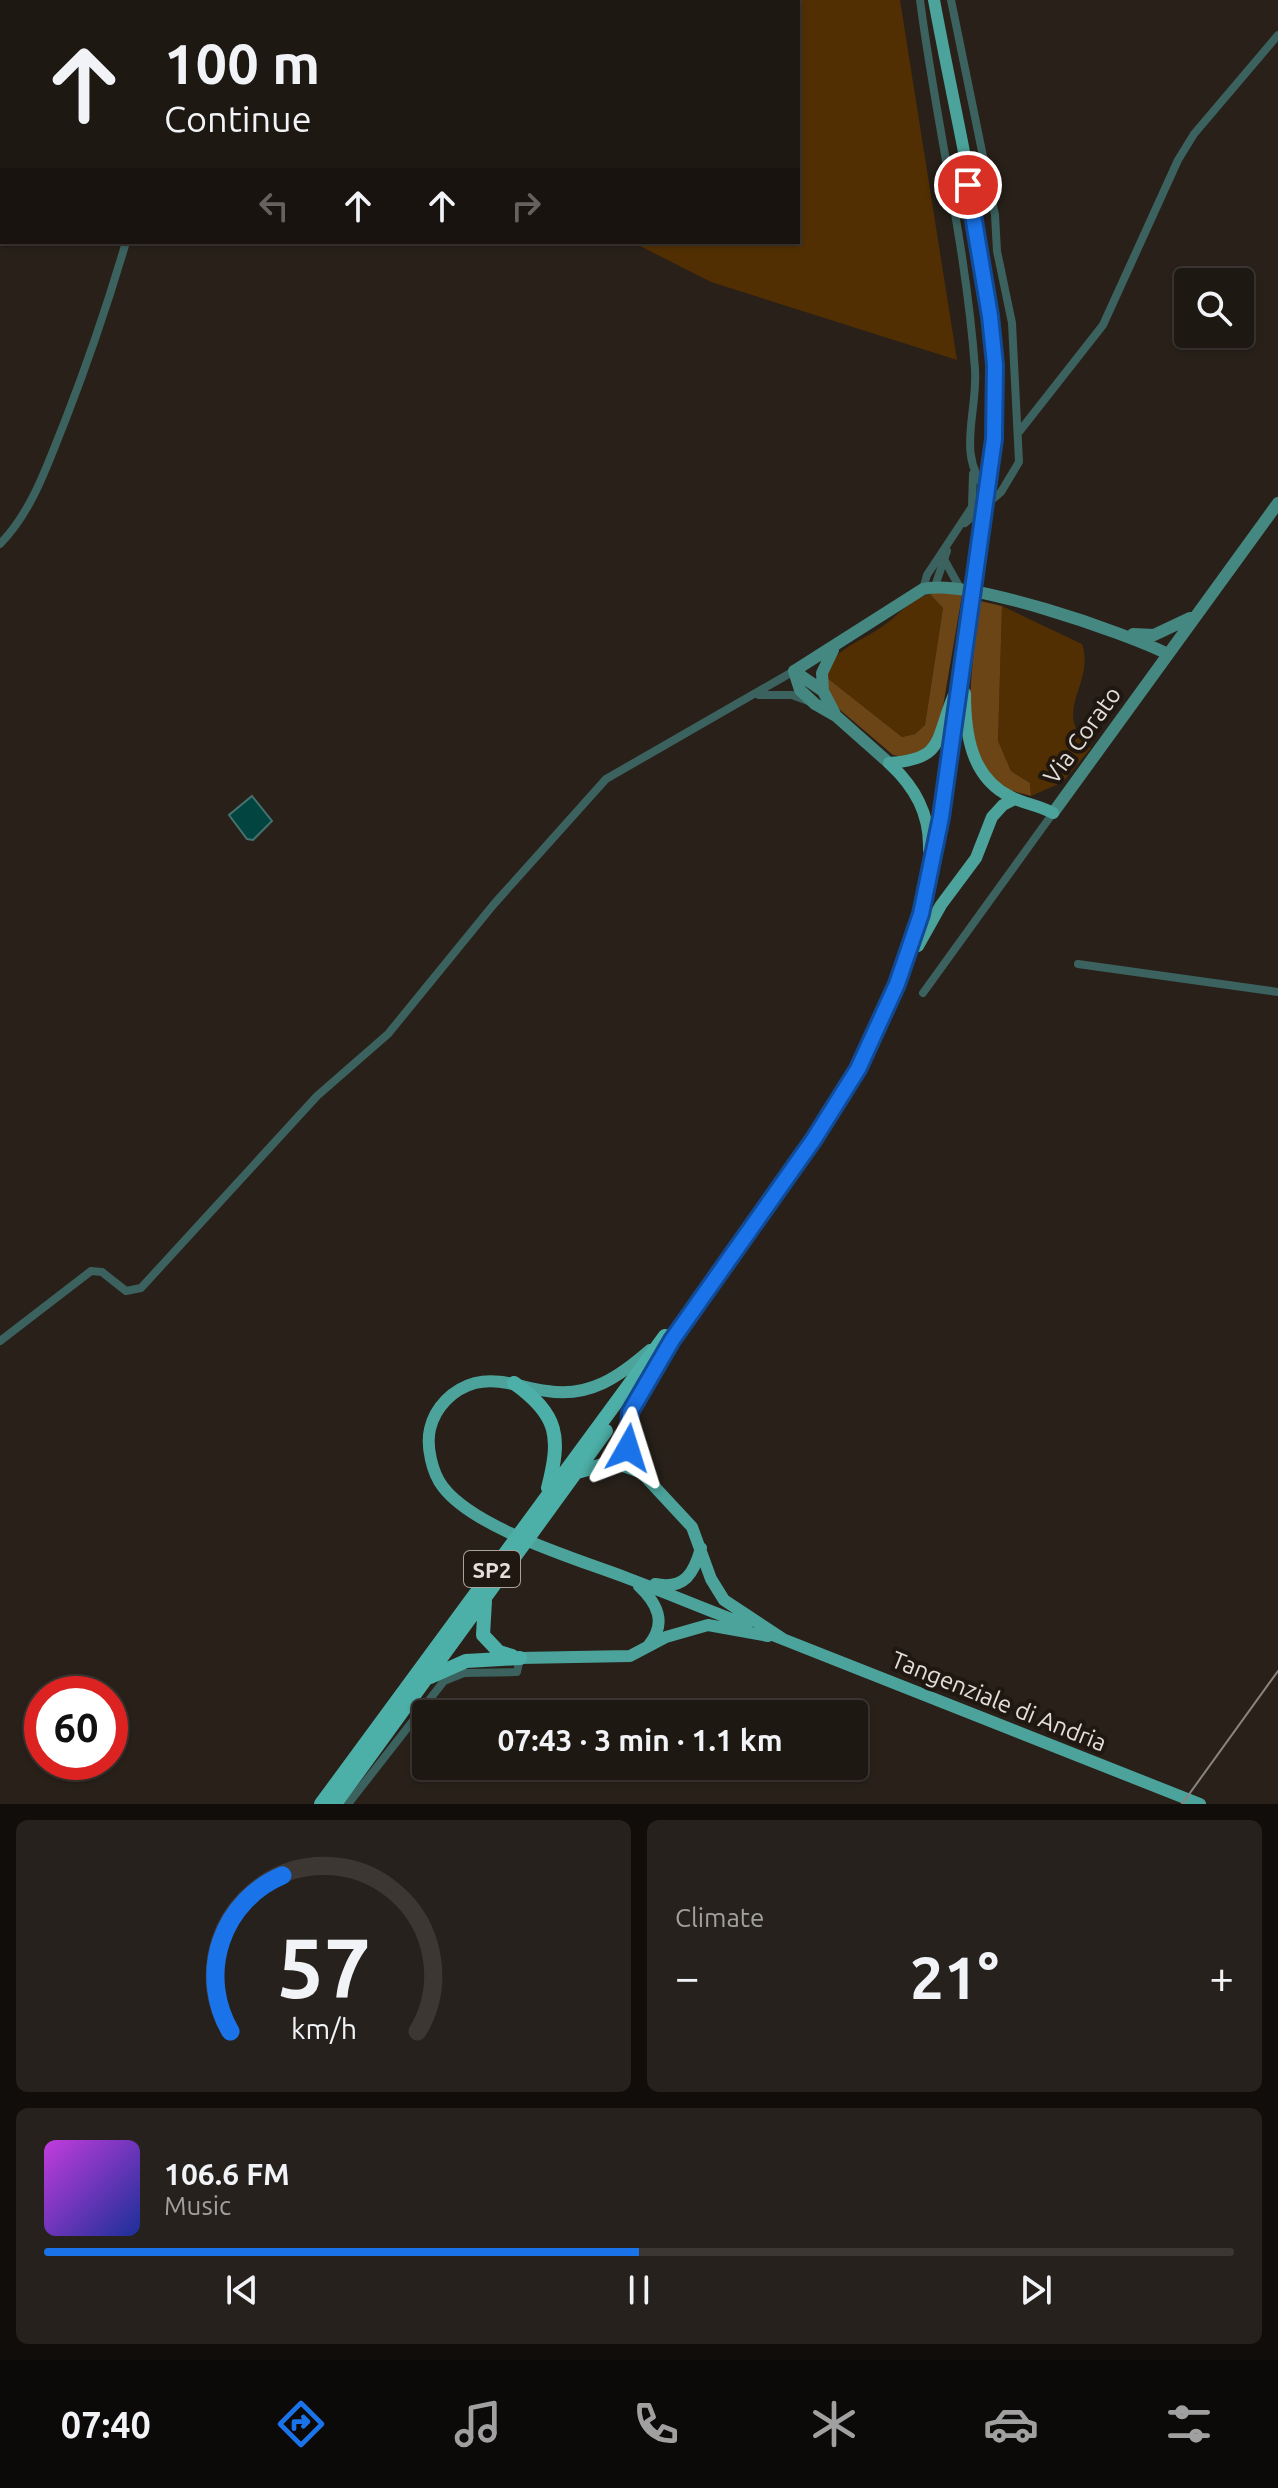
<!DOCTYPE html>
<meta charset="utf-8">
<style>
:root{--surface:#1e1813;--page:#26211c;--text:#f1f3f6;--muted:#a1a0a0;--line:#3c3733;--accent:#1a73e8}
body{margin:0;font-family:Ubuntu,sans-serif;background:var(--page);color:var(--text);height:100vh;display:flex;flex-direction:column;font-size:30px;white-space:nowrap}
*{box-sizing:border-box;margin:0}
p{font-size:26px;color:var(--muted)}
.icon{flex:none;width:44px;height:44px;fill:none;stroke:currentColor;stroke-width:2;stroke-linecap:round;stroke-linejoin:round}
.map{position:relative;height:1804px;overflow:hidden}
.details{display:flex;flex-direction:column;gap:16px;padding:16px;background:#100d0a;flex:1}
.details>*{flex:none}
.guide{position:absolute;left:0px;top:0px;width:800px;height:244px;box-shadow:0 2px 6px #0004,0 0 0 2px var(--line);background:#1e1813;color:var(--text);overflow:hidden}
.buttons{position:absolute;left:1174px;top:268px;display:grid;gap:16px}
.buttons a{display:grid;place-items:center;width:80px;height:80px;border-radius:8px;background:var(--surface);box-shadow:0 2px 6px #0004,0 0 0 2px var(--line);font-size:40px}
.speed{position:absolute;left:24px;top:1676px;display:flex;gap:16px;font-size:40px;font-weight:700;text-align:center}
.speed>*{display:grid;place-content:center;width:104px;height:104px;border-radius:50%;background:var(--surface);box-shadow:0 2px 6px #0004,0 0 0 2px var(--line);line-height:1}
.speed .limit{border:12px solid #d22;background:#fff;color:#111}
.pin{position:absolute;display:grid;place-items:center;width:68px;height:68px;color:#fff;margin:-34px;border:4px solid #fff;border-radius:50%;box-shadow:0 2px 8px #0007}
.me{position:absolute;width:88px;margin:-44px;rotate:6deg;stroke-linejoin:round;filter:drop-shadow(0 0 6px #0008)}
.turn{display:flex;align-items:center;gap:28px;height:168px;padding:0 32px;font-size:36px}
.turn .icon{width:104px;height:104px;stroke-width:2.5}
.turn b{display:block;font-size:56px;line-height:68px}
.lanes{display:flex;align-items:center;height:76px;padding:0 32px;background:#0003;justify-content:center;gap:40px;direction:ltr}
.lanes .off{opacity:.35}
.big{font-size:60px;font-weight:700;line-height:1.1}
.details .widget{flex:1;display:flex;flex-direction:column;justify-content:center;gap:12px;min-width:0;padding:0 28px;border-radius:12px;background:var(--page)}
.details .dial{align-items:center;gap:0}
.dial svg{height:208px;overflow:visible;fill:none;stroke:var(--line);stroke-width:7;stroke-linecap:round;text-anchor:middle}
.dial text{fill:var(--text);stroke:none}
.song{display:flex;align-items:center;gap:24px}
.cover{width:96px;height:96px;border-radius:12px;background:linear-gradient(135deg,hsl(290 70% 55%),hsl(230 70% 35%))}
.played{height:8px;border-radius:4px;background:linear-gradient(90deg,var(--accent) 50%,var(--line) 50%)}
.keys{display:flex;justify-content:space-around;direction:ltr}
.heat{display:flex;justify-content:space-between;align-items:center;font-size:44px;direction:ltr}
.details .tiles{flex:1;display:grid;gap:16px;grid-template-columns:1fr 1fr}
.widget:last-child{grid-column:span 2}
.trip{position:absolute;left:412px;top:1700px;width:456px;height:80px;border-radius:8px;background:var(--surface);box-shadow:0 2px 6px #0004,0 0 0 2px var(--line);font-weight:700;line-height:80px;text-align:center}
.tabs{display:flex;height:128px;justify-content:space-around;align-items:center;background:#0c0a08;color:var(--muted)}
.tabs .icon{width:56px;height:56px}
.tabs .active{color:var(--accent)}
.tabs b{font-size:36px;color:var(--text)}
.map>svg:first-child{display:block}
.green{fill:#512f03}
.forest{fill:#6c4517}
.water{fill:#014440;stroke:#45726e;stroke-width:2}
.lines{fill:none;stroke-linecap:round;stroke-linejoin:round}
.minor{stroke:#3b625f;stroke-width:8}
.secondary{stroke:#458781;stroke-width:12}
.primary{stroke:#4ba39b;stroke-width:12}
.trunk{stroke:#4db0a8;stroke-width:14}
.rail{stroke:#8b847e;stroke-width:2}
.route-casing{stroke:#114b97;stroke-width:20}
.route{stroke:#1a73e8;stroke-width:14}
.labels{text-anchor:middle;dominant-baseline:central;stroke-width:8;stroke-linejoin:round;paint-order:stroke}
.shield{fill:#1f1710;stroke:#a8a29d;stroke-width:2}
.shield-label{font-size:22px;font-weight:bold;fill:#e3ded9}
.street-label{font-size:24px;fill:#e3ded9;stroke:#1f1710}
</style>
<div class="map">
<svg width="1278" height="1804" viewBox="0 0 1278 1804">
<rect width="100%" height="100%" fill="#282019"/>
<path class="green" d="M254,0H900L957,360L711,282L632,242H798V2Z
M930,594L943,608L925,725L915,734L902,737L826,677V666C847,643 860,642 883,626C899,615 911,598 930,594Z
M1002,606L1082,644C1096,685 1049,711 1091,748L1063,782L1031,796L1030,783L1011,771L998,742Z"/>
<path class="forest" d="M941,590L962,595L938,736L912,759L893,755L832,703L826,677L902,737L915,734L925,725L943,608L930,594Z
M980,601L1002,606L998,741L1011,771L1030,783L1031,796C1020,793 1006,790 996,784C953,760 976,643 980,601Z"/>
<path class="water" d="M252,796L272,821L253,840L247,839L229,815Z"/>
<g class="lines">
<path class="minor" d="M920,0C936,123 966,245 975,369C978,414 955,455 988,492
M951,0L995,215L997,251L1012,323L1019,462L1001,492L965,523
M238,2L240,0
M1019,432L1103,325L1178,160L1194,134L1278,35
M0,544C33,510 47,465 65,421C88,362 108,303 126,242
M945,561L960,588
M935,586L947,551
M923,589L927,575L972,507L973,474
M759,695H792L808,701
M1078,964L1278,992
M923,993L1053,813
M0,1341L91,1271L102,1272L126,1291L141,1288L317,1096L388,1034L494,904L606,779L794,671
M348,1804L444,1681L464,1673L517,1672L520,1658"/>
<path class="secondary" d="M1133,634L1154,635L1190,618
M794,671L923,589C967,578 1124,632 1168,654
M794,671L800,690L815,704L836,716L889,763
M794,671L823,691L836,716
M823,691L822,673L833,650
M1053,813L1278,503"/>
<path class="primary" d="M965,693C965,734 971,778 1011,797C1025,804 1039,805 1053,813
M889,763C915,787 930,814 929,850
M889,763C944,759 935,741 953,697
M918,946L941,905L976,858L992,817L1003,805L1015,799
M650,1350C619,1377 589,1398 547,1391C522,1388 500,1377 475,1383C453,1389 435,1407 430,1429C426,1446 432,1473 443,1487C475,1529 577,1559 627,1578C667,1593 707,1610 747,1625
M655,1584C685,1590 694,1573 701,1548
M639,1586C658,1604 667,1623 649,1645
M775,1636L1200,1804
M783,1639L724,1600L711,1579L692,1527L640,1471L628,1448L630,1412L672,1340L840,1100L897,984L933,867L991,471C1007,316 962,153 934,0
M520,1658L630,1656L666,1637L708,1625L768,1636"/>
<path class="trunk" d="M514,1383C559,1415 561,1437 548,1488
M577,1472L614,1462L640,1471
M485,1601L483,1635L499,1652L512,1656
M430,1677L466,1661L520,1658
M321,1804L665,1336
M335,1804L606,1431"/>
<path class="rail" d="M1182,1804L1278,1671"/>
</g>
<g class="lines">
<g class="route-casing">
<path id="route" d="M628,1448L630,1412L672,1340L814,1139L858,1069L897,984L921,914L941,817L994,439L995,365L990,316L968,185"/>
</g>
<use href="#route" class="route"/>
</g>
<g class="labels">
<rect class="shield" x="464" y="1551" width="56" height="36" rx="6"/>
<g class="shield-label">
<text x="492" y="1569">SP2</text>
</g>
<g class="street-label">
<text transform="translate(1082 735) rotate(-54)">Via Corato</text>
<text transform="translate(999 1701) rotate(22)">Tangenziale di Andria</text>
</g>
</g>
</svg>
<div class="buttons">
<a><svg class="icon" aria-label="search" viewBox="0 0 24 24"><circle cx="10" cy="10" r="6"/><path d="M15 15l6 6"/></svg></a>
</div>
<div class="speed"><div class="limit">60</div></div>
<div class="pin" style="left:968px;top:185px;background:#d93025"><svg class="icon" aria-label="arrive" viewBox="0 0 24 24"><path d="M6 21V4h12l-3 4 3 4H6"/></svg></div>
<svg class="me" style="left:628px;top:1448px" viewBox="-20 -20 40 40"><path d="M0-17L14 15 0 8-14 15z" fill="#1a73e8" stroke="#fff" stroke-width="4"/></svg>
<div class="trip">07:43 · 3 min · 1.1 km</div>
<div class="guide">
<div class="turn"><svg class="icon" aria-label="ahead" viewBox="0 0 24 24"><path d="M12 20V5M6 11l6-6 6 6"/></svg><div><b>100 m</b>Continue</div></div>
<div class="lanes"><svg class="icon off" aria-label="left" viewBox="0 0 24 24"><path d="M17 20v-9H6M10 6l-5 5 5 5"/></svg><svg class="icon" aria-label="ahead" viewBox="0 0 24 24"><path d="M12 20V5M6 11l6-6 6 6"/></svg><svg class="icon" aria-label="ahead" viewBox="0 0 24 24"><path d="M12 20V5M6 11l6-6 6 6"/></svg><svg class="icon off" aria-label="right" viewBox="0 0 24 24"><path d="M7 20v-9h11M14 6l5 5-5 5"/></svg></div>
</div>
</div>
<section class="details">
<div class="tiles">
<div class="widget dial"><svg viewBox="0 0 100 80">
<path d="M14 69A42 42 0 1 1 86 69"/>
<path d="M14 69A42 42 0 0 1 34 9" stroke="#1a73e8"/>
<text x="50" y="56" font-size="32" font-weight="700">57</text>
<text x="50" y="72" font-size="11">km/h</text>
</svg></div>
<div class="widget"><p>Climate</p>
<div class="heat"><a>−</a><b class="big">21°</b><a>+</a></div>
</div>
<div class="widget">
<div class="song"><i class="cover"></i><div><b>106.6 FM</b><p>Music</p></div></div>
<div class="played"></div>
<div class="keys"><svg class="icon" aria-label="previous" viewBox="0 0 24 24"><path d="M18 5L8 12l10 7zM5 5v14"/></svg><svg class="icon" aria-label="pause" viewBox="0 0 24 24"><path d="M8 5v14M16 5v14"/></svg><svg class="icon" aria-label="next" viewBox="0 0 24 24"><path d="M6 5l10 7-10 7zM19 5v14"/></svg></div>
</div>
</div>
</section>
<nav class="tabs">
<b>07:40</b>
<svg class="icon active" aria-label="directions" viewBox="0 0 24 24"><path d="M12 3l9 9-9 9-9-9zM9 14v-3h6M13 9l2 2-2 2"/></svg>
<svg class="icon" aria-label="music" viewBox="0 0 24 24"><path d="M9 18V5l10-2v13"/><circle cx="6" cy="18" r="3"/><circle cx="16" cy="16" r="3"/></svg>
<svg class="icon" aria-label="phone" viewBox="0 0 24 24"><path d="M5 4h4l2 5-3 2q2 4 5 5l2-3 5 2v4C11 20 4 13 5 4z"/></svg>
<svg class="icon" aria-label="climate" viewBox="0 0 24 24"><path d="M12 3v18M4 7l16 10M4 17L20 7"/></svg>
<svg class="icon" aria-label="car" viewBox="0 0 24 24"><path d="M5 17H2v-5l4-1 3-4h7l3 4 3 1v5h-3M9 17h6M6 11h13"/><circle cx="7" cy="17" r="2"/><circle cx="17" cy="17" r="2"/></svg>
<svg class="icon" aria-label="filters" viewBox="0 0 24 24"><path d="M4 7h16M4 17h16"/><circle cx="9" cy="7" r="2"/><circle cx="15" cy="17" r="2"/></svg>
</nav>
